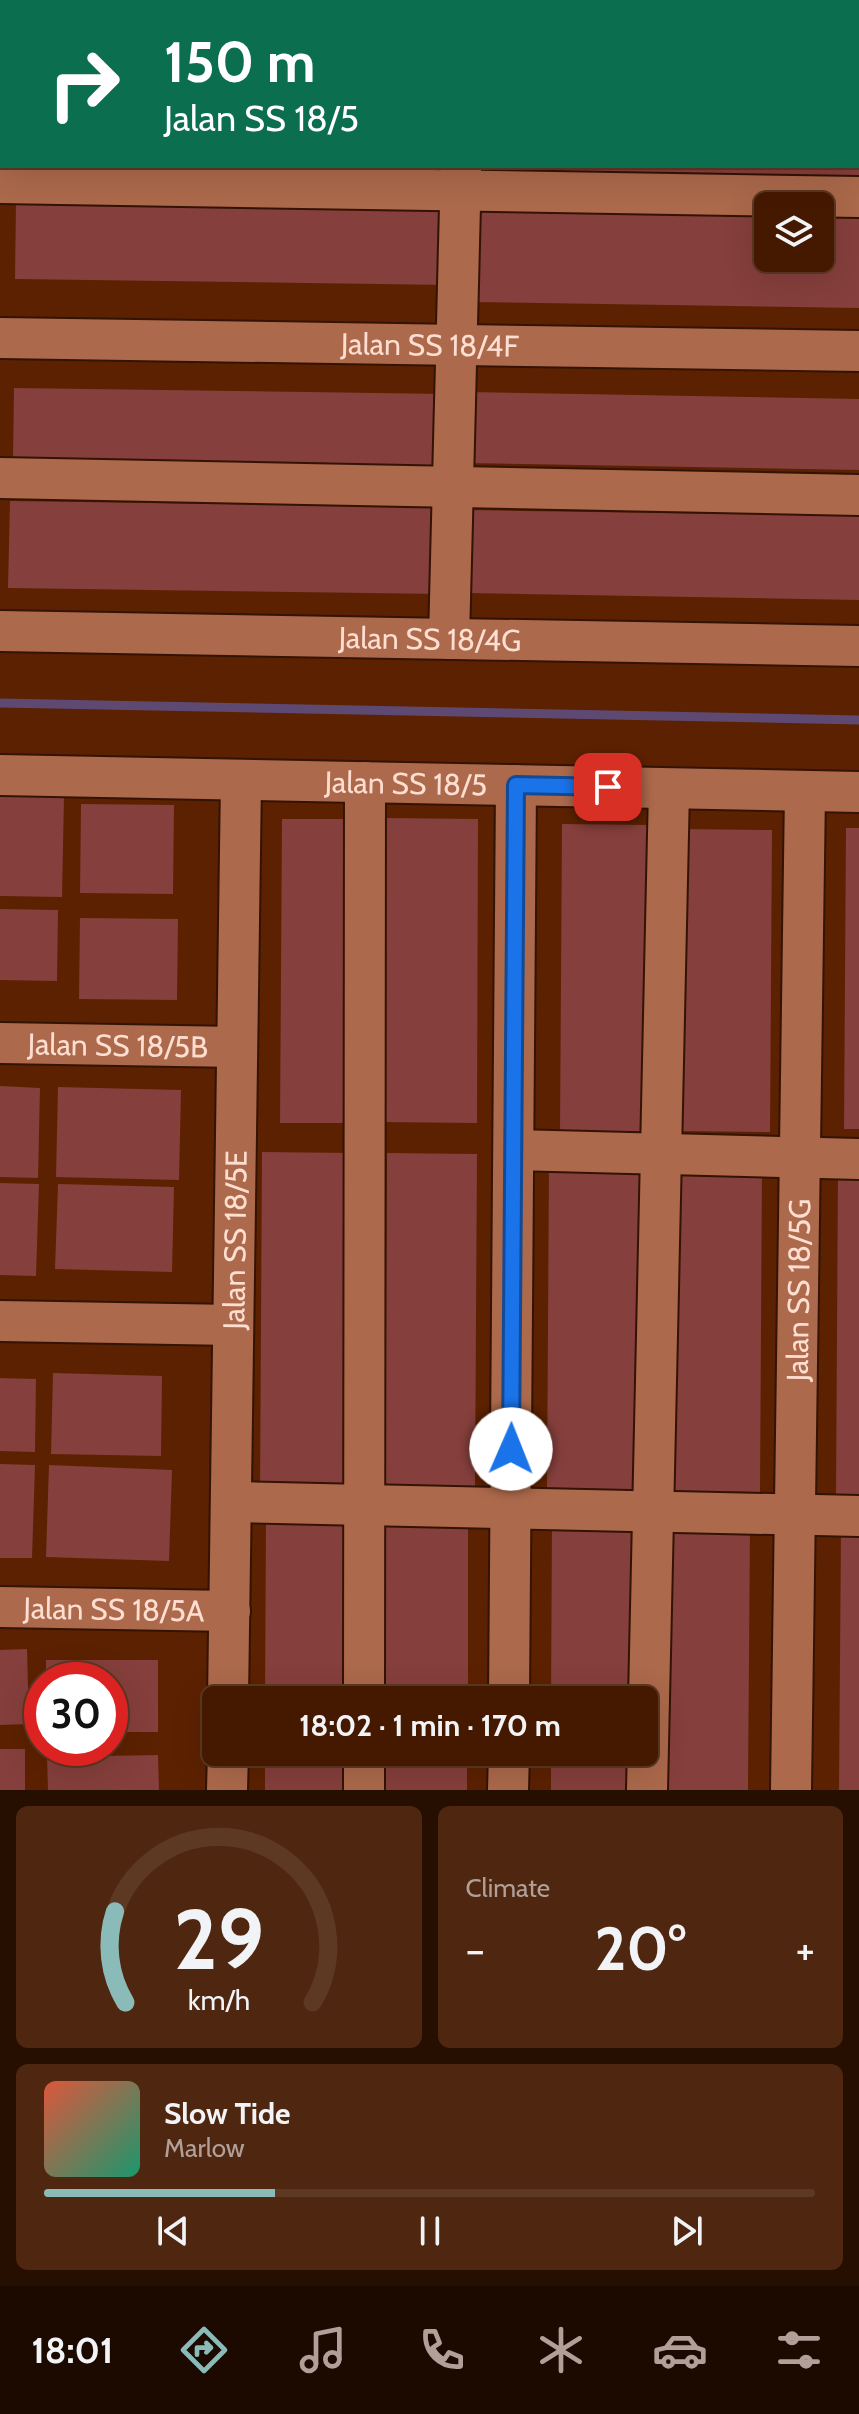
<!DOCTYPE html>
<meta charset="utf-8">
<style>
:root{--surface:#451900;--page:#4f260f;--text:#f1f3f6;--muted:#b0a099;--line:#5d3822;--accent:#8bbbb9}
body{margin:0;font-family:Cabin,sans-serif;background:var(--page);color:var(--text);height:100vh;display:flex;flex-direction:column;font-size:30px;white-space:nowrap}
*{box-sizing:border-box;margin:0}
p{font-size:26px;color:var(--muted)}
.icon{flex:none;width:44px;height:44px;fill:none;stroke:currentColor;stroke-width:2;stroke-linecap:round;stroke-linejoin:round}
.map{position:relative;height:1790px;overflow:hidden}
.details{display:flex;flex-direction:column;gap:16px;padding:16px;background:#260e00;flex:1}
.details>*{flex:none}
.hud{position:absolute;left:0px;top:0px;width:860px;height:168px;box-shadow:0 8px 32px #0002,0 0 0 2px var(--line);background:#0b6e4f;color:#fff;overflow:hidden}
.buttons{position:absolute;left:754px;top:192px;display:grid;gap:16px}
.buttons a{display:grid;place-items:center;width:80px;height:80px;border-radius:12px;background:var(--surface);box-shadow:0 8px 32px #0002,0 0 0 2px var(--line);font-size:40px}
.speed{position:absolute;left:24px;top:1662px;display:flex;gap:16px;font-size:40px;font-weight:700;text-align:center}
.speed>*{display:grid;place-content:center;width:104px;height:104px;border-radius:50%;background:var(--surface);box-shadow:0 8px 32px #0002,0 0 0 2px var(--line);line-height:1}
.speed .limit{border:12px solid #d22;background:#fff;color:#111}
.pin{position:absolute;display:grid;place-items:center;width:68px;height:68px;color:#fff;margin:-34px;border-radius:16px;box-shadow:0 4px 12px #0006}
.me{position:absolute;width:88px;margin:-44px;rotate:1deg;stroke-linejoin:round;filter:drop-shadow(0 0 6px #0008)}
.turn{display:flex;align-items:center;gap:28px;height:168px;padding:0 32px;font-size:36px}
.turn .icon{width:104px;height:104px;stroke-width:2.5}
.turn b{display:block;font-size:56px;line-height:68px}
.big{font-size:60px;font-weight:700;line-height:1.1}
.details .tile{flex:1;display:flex;flex-direction:column;justify-content:center;gap:12px;min-width:0;padding:0 28px;border-radius:12px;background:var(--page)}
.details .dial{align-items:center;gap:0}
.dial svg{height:208px;overflow:visible;fill:none;stroke:var(--line);stroke-width:7;stroke-linecap:round;text-anchor:middle}
.dial text{fill:var(--text);stroke:none}
.song{display:flex;align-items:center;gap:24px}
.cover{width:96px;height:96px;border-radius:12px;background:linear-gradient(135deg,hsl(10 70% 55%),hsl(160 70% 35%))}
.played{height:8px;border-radius:4px;background:linear-gradient(90deg,var(--accent) 30%,var(--line) 30%)}
.keys{display:flex;justify-content:space-around;direction:ltr}
.heat{display:flex;justify-content:space-between;align-items:center;font-size:44px;direction:ltr}
.details .tiles{flex:1;display:grid;gap:16px;grid-template-columns:1fr 1fr}
.tile:last-child{grid-column:span 2}
.trip{position:absolute;left:202px;top:1686px;width:456px;height:80px;border-radius:12px;background:var(--surface);box-shadow:0 8px 32px #0002,0 0 0 2px var(--line);font-weight:700;line-height:80px;text-align:center}
.dock{display:flex;height:128px;justify-content:space-around;align-items:center;background:#1c0a00;color:var(--muted)}
.dock .icon{width:56px;height:56px}
.dock .on{color:var(--accent)}
.dock b{font-size:36px;color:var(--text)}
.map>svg:first-child{display:block}
.lines{fill:none;stroke-linecap:round;stroke-linejoin:round}
.stream{stroke:#5d4972;stroke-width:9}
.building{fill:#853f3c}
.minor-casing{stroke:#331304;stroke-width:44}
.minor{stroke:#ac694b;stroke-width:40}
.route-casing{stroke:#114b97;stroke-width:20}
.route{stroke:#1a73e8;stroke-width:14}
.labels{text-anchor:middle;dominant-baseline:central;stroke-width:8;stroke-linejoin:round;paint-order:stroke}
.street-label{font-size:30px;fill:#fdded1;stroke:#301509}
</style>
<div class="map">
<svg width="859" height="1790" viewBox="0 0 859 1790">
<rect width="100%" height="100%" fill="#5c2100"/>
<g class="lines">
<path class="stream" d="M0,703L859,720"/>
</g>
<path class="building" d="M476,166H859V182L476,175Z
M16,200L450,206L449,285L15,279Z
M472,210L768,216V258H820V217H859V308L471,302Z
M14,388L446,394L445,466L13,460Z
M467,392L859,399V470L466,463Z
M10,501L444,507L443,594L8,588Z
M467,510L859,516V600L466,593Z
M0,797H64L62,897L0,896Z
M81,804L174,805L173,894L80,893Z
M384,818L478,819L477,1123L382,1122Z
M282,819H360L359,1123H280Z
M562,824L651,825L650,1131H560Z
M846,828H859V1129H844Z
M681,829L772,830L770,1132L679,1131Z
M0,909L58,910L57,981L0,980Z
M80,918L178,919L177,1000L79,999Z
M0,1086L40,1088L38,1178L0,1177Z
M58,1087L181,1090L179,1180L56,1177Z
M262,1152L352,1153L350,1492H260Z
M387,1153L477,1154L475,1487L385,1486Z
M549,1158L646,1159L644,1490L547,1489Z
M675,1163L762,1164L760,1492L673,1491Z
M838,1166H859V1496H836Z
M0,1183L39,1184L36,1276L0,1275Z
M58,1184L174,1187L172,1272L55,1269Z
M53,1373L162,1376L161,1456L51,1454Z
M0,1378L36,1379L35,1452L0,1451Z
M0,1464L35,1465L32,1558H0Z
M49,1465L172,1470L169,1561L46,1557Z
M374,1518L468,1519V1700H373Z
M266,1519L350,1520L349,1700H265Z
M552,1521L637,1522L636,1700H551Z
M666,1527L750,1528L748,1790H665Z
M841,1528H859V1790H839Z
M27,1649L29,1724L0,1725V1650Z
M46,1660H158V1732H110V1680H46Z
M0,1749H25V1790H0Z
M265,1752H348V1790H265Z
M373,1752H467V1790H372Z
M551,1752H636V1790H551Z
M158,1755L159,1790H48L47,1757Z"/>
<g class="lines">
<g class="minor-casing">
<g id="minor">
<path d="M465,2V0"/>
<path d="M0,27H2"/>
<path d="M858,42H859"/>
<path d="M0,183L859,197"/>
<path id="s1" d="M0,338L859,351"/>
<path d="M0,478L859,495"/>
<path id="s2" d="M0,631L859,646"/>
<path d="M449,639L461,166"/>
<path id="s3" d="M0,775L859,792"/>
<path id="s4" d="M0,1043L237,1047"/>
<path d="M514,1150L859,1159"/>
<path d="M0,1321L233,1325"/>
<path d="M231,1502L859,1516"/>
<path id="s5" d="M0,1607L230,1611"/>
<path id="s6" d="M228,1700L241,780"/>
<path d="M364,1700L365,782"/>
<path d="M509,1700L516,785"/>
<path d="M227,1790L228,1752"/>
<path d="M364,1790V1752"/>
<path d="M508,1790L509,1752"/>
<path d="M647,1790L669,789"/>
<path id="s7" d="M791,1790L805,791"/>
</g>
</g>
<use href="#minor" class="minor"/>
</g>
<g class="lines">
<g class="route-casing">
<path id="route" d="M511,1449L516,785L608,787"/>
</g>
<use href="#route" class="route"/>
</g>
<g class="labels">
<g class="street-label">
<text stroke="none"><textPath href="#s1" startOffset="430">Jalan SS 18/4F</textPath></text>
<text stroke="none"><textPath href="#s2" startOffset="430">Jalan SS 18/4G</textPath></text>
<text stroke="none"><textPath href="#s3" startOffset="406">Jalan SS 18/5</textPath></text>
<text stroke="none"><textPath href="#s4" startOffset="118">Jalan SS 18/5B</textPath></text>
<text stroke="none"><textPath href="#s6" startOffset="460">Jalan SS 18/5E</textPath></text>
<text stroke="none"><textPath href="#s7" startOffset="500">Jalan SS 18/5G</textPath></text>
<text stroke="none"><textPath href="#s5" startOffset="114">Jalan SS 18/5A</textPath></text>
</g>
</g>
</svg>
<div class="buttons">
<a><svg class="icon" aria-label="layers" viewBox="0 0 24 24"><path d="M12 4l9 5-9 5-9-5zM3 14l9 5 9-5"/></svg></a>
</div>
<div class="speed"><div class="limit">30</div></div>
<div class="pin" style="left:608px;top:787px;background:#d93025"><svg class="icon" aria-label="arrive" viewBox="0 0 24 24"><path d="M6 21V4h12l-3 4 3 4H6"/></svg></div>
<svg class="me" style="left:511px;top:1449px" viewBox="-20 -20 40 40"><circle r="19" fill="#fff"/><path d="M0-13L10 11 0 6-10 11z" fill="#1a73e8"/></svg>
<div class="trip">18:02 · 1 min · 170 m</div>
<div class="hud">
<div class="turn"><svg class="icon" aria-label="right" viewBox="0 0 24 24"><path d="M7 20v-9h11M14 6l5 5-5 5"/></svg><div><b>150 m</b>Jalan SS 18/5</div></div>
</div>
</div>
<section class="details">
<div class="tiles">
<div class="tile dial"><svg viewBox="0 0 100 80">
<path d="M14 69A42 42 0 1 1 86 69"/>
<path d="M14 69A42 42 0 0 1 10 34" stroke="#8bbbb9"/>
<text x="50" y="56" font-size="32" font-weight="700">29</text>
<text x="50" y="72" font-size="11">km/h</text>
</svg></div>
<div class="tile"><p>Climate</p>
<div class="heat"><a>−</a><b class="big">20°</b><a>+</a></div>
</div>
<div class="tile">
<div class="song"><i class="cover"></i><div><b>Slow Tide</b><p>Marlow</p></div></div>
<div class="played"></div>
<div class="keys"><svg class="icon" aria-label="previous" viewBox="0 0 24 24"><path d="M18 5L8 12l10 7zM5 5v14"/></svg><svg class="icon" aria-label="pause" viewBox="0 0 24 24"><path d="M8 5v14M16 5v14"/></svg><svg class="icon" aria-label="next" viewBox="0 0 24 24"><path d="M6 5l10 7-10 7zM19 5v14"/></svg></div>
</div>
</div>
</section>
<nav class="dock">
<b>18:01</b>
<svg class="icon on" aria-label="directions" viewBox="0 0 24 24"><path d="M12 3l9 9-9 9-9-9zM9 14v-3h6M13 9l2 2-2 2"/></svg>
<svg class="icon" aria-label="music" viewBox="0 0 24 24"><path d="M9 18V5l10-2v13"/><circle cx="6" cy="18" r="3"/><circle cx="16" cy="16" r="3"/></svg>
<svg class="icon" aria-label="phone" viewBox="0 0 24 24"><path d="M5 4h4l2 5-3 2q2 4 5 5l2-3 5 2v4C11 20 4 13 5 4z"/></svg>
<svg class="icon" aria-label="climate" viewBox="0 0 24 24"><path d="M12 3v18M4 7l16 10M4 17L20 7"/></svg>
<svg class="icon" aria-label="car" viewBox="0 0 24 24"><path d="M5 17H2v-5l4-1 3-4h7l3 4 3 1v5h-3M9 17h6M6 11h13"/><circle cx="7" cy="17" r="2"/><circle cx="17" cy="17" r="2"/></svg>
<svg class="icon" aria-label="filters" viewBox="0 0 24 24"><path d="M4 7h16M4 17h16"/><circle cx="9" cy="7" r="2"/><circle cx="15" cy="17" r="2"/></svg>
</nav>
